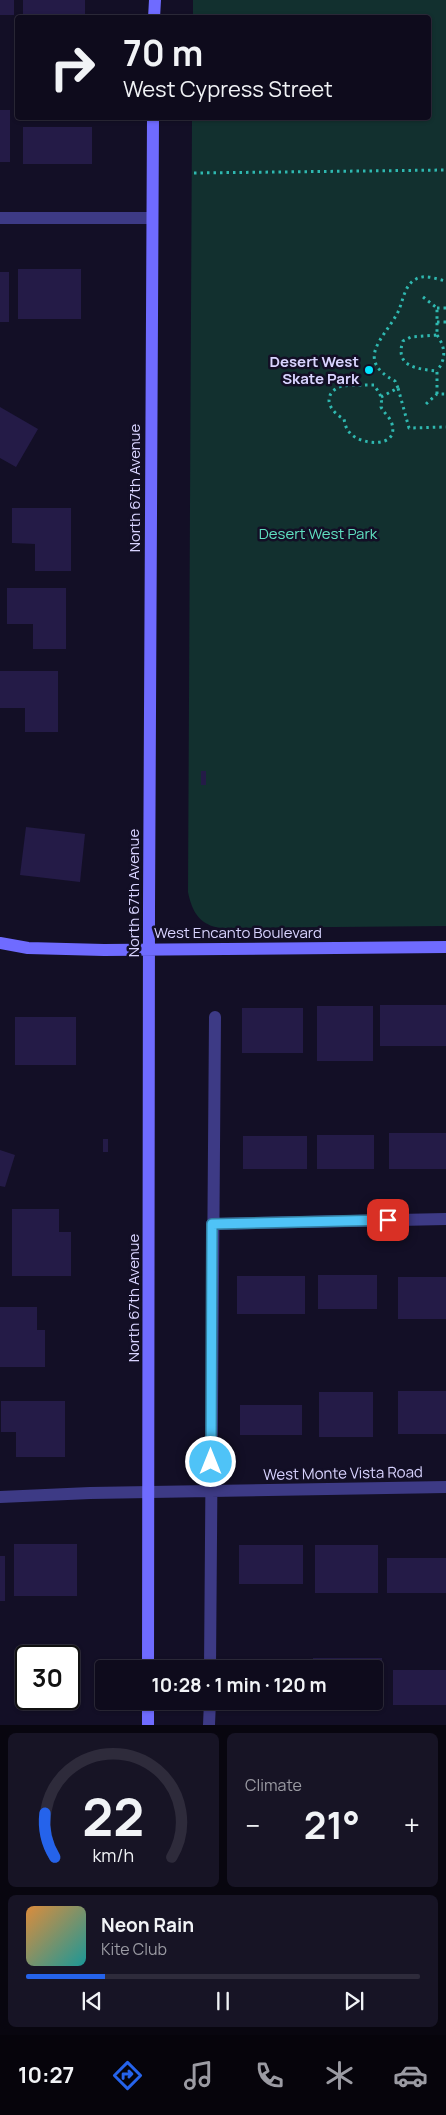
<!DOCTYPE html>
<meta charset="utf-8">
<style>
:root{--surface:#0e0b1c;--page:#171425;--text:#f1f3f6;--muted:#9b9ba3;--line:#2e2b3b;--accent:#2563eb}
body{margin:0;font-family:Manrope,sans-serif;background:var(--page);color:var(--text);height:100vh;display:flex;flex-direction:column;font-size:19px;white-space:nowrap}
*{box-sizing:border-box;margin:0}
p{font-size:16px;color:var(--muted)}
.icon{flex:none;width:28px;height:28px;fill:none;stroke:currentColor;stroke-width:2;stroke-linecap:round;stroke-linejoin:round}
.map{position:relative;height:1725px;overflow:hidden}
.panel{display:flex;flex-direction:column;gap:8px;padding:8px;background:#08060f;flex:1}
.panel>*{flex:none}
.top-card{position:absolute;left:15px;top:15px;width:416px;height:105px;border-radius:5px;box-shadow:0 1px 4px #0004,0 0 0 1px var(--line);background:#0e0b1c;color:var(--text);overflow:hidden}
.speed{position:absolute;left:15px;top:1645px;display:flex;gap:10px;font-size:25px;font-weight:700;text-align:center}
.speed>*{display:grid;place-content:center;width:65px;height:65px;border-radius:50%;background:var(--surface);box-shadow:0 1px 4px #0004,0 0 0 1px var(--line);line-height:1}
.speed .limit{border:2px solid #111;border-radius:8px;background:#fff;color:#111}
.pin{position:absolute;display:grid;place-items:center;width:42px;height:42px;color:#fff;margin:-21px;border-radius:10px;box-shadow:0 2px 8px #0006}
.me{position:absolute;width:55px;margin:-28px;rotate:0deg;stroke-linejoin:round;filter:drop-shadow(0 0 4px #0008)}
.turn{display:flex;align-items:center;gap:18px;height:105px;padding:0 25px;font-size:22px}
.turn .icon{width:65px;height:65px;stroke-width:2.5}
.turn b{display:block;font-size:35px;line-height:42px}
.big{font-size:38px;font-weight:700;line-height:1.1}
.panel .card{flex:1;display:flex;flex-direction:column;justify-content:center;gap:8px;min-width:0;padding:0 18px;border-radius:8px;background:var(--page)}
.panel .dial{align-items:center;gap:0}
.dial svg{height:130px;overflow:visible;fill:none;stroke:var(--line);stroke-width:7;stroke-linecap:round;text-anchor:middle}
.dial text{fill:var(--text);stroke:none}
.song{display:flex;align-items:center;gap:15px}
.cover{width:60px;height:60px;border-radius:8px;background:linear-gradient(135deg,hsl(30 70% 55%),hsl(180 70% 35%))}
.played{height:5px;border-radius:2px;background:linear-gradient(90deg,var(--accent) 20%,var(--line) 20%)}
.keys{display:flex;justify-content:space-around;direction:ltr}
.heat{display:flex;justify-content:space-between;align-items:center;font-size:28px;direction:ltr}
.panel .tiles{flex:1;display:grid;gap:8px;grid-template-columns:1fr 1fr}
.card:last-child{grid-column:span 2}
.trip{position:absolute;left:95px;top:1660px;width:288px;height:50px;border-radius:5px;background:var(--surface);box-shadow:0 1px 4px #0004,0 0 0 1px var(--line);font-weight:700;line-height:50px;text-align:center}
.dock{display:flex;height:80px;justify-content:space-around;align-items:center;background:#06040b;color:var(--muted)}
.dock .icon{width:35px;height:35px}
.dock .active{color:var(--accent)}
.dock b{font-size:22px;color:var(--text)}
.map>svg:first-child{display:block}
.green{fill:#12302f}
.building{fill:#241b47}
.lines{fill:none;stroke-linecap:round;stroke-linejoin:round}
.path{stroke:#2fb8b0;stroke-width:3;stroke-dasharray:2.5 4;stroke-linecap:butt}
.street{stroke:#3d3a85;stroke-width:12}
.secondary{stroke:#6f6bff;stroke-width:12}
.route-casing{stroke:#337fa1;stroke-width:12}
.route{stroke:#4fc3f7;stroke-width:9}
.poi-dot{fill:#00e5ff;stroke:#130f26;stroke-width:2}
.labels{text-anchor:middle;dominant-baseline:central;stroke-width:5;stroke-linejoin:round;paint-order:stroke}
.poi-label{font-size:15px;font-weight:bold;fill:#d9d4ff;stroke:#130f26;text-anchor:end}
.street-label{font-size:15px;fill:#d9d4ff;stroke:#130f26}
.park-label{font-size:15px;fill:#5fe0c0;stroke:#130f26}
</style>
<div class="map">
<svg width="446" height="1725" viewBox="0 0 446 1725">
<rect width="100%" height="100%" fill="#130f26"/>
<path class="green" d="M193,0H446V926L222,928C200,926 192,912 188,892L192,118H429V18L193,17Z"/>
<path class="building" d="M0,0H14V15H0Z
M23,0H85V18H23Z
M0,110H10V162H0Z
M23,127H92V164H23Z
M18,269H81V319H18Z
M0,272H9V322H0Z
M0,407L38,429L16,467L0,458Z
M12,508H71V571H35V544L12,543Z
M7,588H66V649H33V624H7Z
M0,671H58V732H25V708H0Z
M201,771H206V785H201Z
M26,827L85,834L80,882L20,875Z
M380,1005H446V1046H380Z
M317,1006H373V1061H317Z
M242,1008H303V1053H242Z
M15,1017H76V1065H15Z
M389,1133H446V1169H389Z
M317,1135H374V1169H317Z
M243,1136H307V1169H243Z
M103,1139H108V1152H103Z
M0,1150L15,1155L5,1187L0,1186Z
M12,1209H59V1232H71V1276H12Z
M318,1275H377V1309H318Z
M237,1276H305V1314H237Z
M398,1277H446V1319H398Z
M0,1307H37V1330H45V1367H0Z
M398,1391H446V1434H398Z
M319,1392H373V1437H319Z
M1,1401H65V1457H16V1432H1Z
M240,1405H302V1435H240Z
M14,1544H77V1596H14Z
M239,1545H303V1584H239Z
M315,1545H378V1593H315Z
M0,1556H5V1601H0Z
M387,1558H446V1593H387Z
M313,1658H382V1707H313V1701H374V1669H313Z
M393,1670H446V1705H393Z
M239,1701H303V1709H239Z"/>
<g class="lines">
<path class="path" d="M194,173L446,170
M423,297L437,308V335L411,337L403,341C394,367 418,369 437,371V394
M437,308H446
M437,322H446
M437,335C446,348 446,359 437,371
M365,385H374C377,390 381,394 381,399C382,402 381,405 381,407C384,413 390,417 392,424C399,449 360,445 350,433C346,429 345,424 344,419C332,413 321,398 337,388C344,384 357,386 365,385Z
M398,388L395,381C354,359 384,339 398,312C403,302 404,285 416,279C425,274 436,279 446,281
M381,397L398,388L409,428L446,427
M426,404L437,394H446"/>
<path class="street" d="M0,218H152
M212,1224L446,1219
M0,1497L90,1493L446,1487
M210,1669L215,1017
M209,1725L210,1701"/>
<path class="secondary" d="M154,18L155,0
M0,943L28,948L104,950L446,947
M148,1669L149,909L153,118
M148,1725V1701"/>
</g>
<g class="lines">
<g class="route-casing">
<path id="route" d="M211,1462L212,1224L388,1220"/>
</g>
<use href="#route" class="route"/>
</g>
<circle class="poi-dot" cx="369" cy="370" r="5"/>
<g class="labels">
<g class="poi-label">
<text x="359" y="361">Desert West<tspan x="359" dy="17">Skate Park</tspan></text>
</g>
<g class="street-label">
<text transform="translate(134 488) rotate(-90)">North 67th Avenue</text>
<text transform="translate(133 893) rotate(-90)">North 67th Avenue</text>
<text x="238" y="932">West Encanto Boulevard</text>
<text transform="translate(133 1298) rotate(-90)">North 67th Avenue</text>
<text transform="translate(343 1473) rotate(-1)">West Monte Vista Road</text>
</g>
<g class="park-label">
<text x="318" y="533">Desert West Park</text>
</g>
</g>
</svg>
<div class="speed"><div class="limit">30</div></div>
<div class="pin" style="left:388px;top:1220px;background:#d93025"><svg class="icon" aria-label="arrive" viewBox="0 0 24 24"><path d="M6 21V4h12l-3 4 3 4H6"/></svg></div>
<svg class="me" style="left:211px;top:1462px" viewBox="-20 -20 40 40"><circle r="17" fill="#4fc3f7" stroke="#fff" stroke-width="3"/><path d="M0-11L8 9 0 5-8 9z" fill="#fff"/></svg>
<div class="trip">10:28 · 1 min · 120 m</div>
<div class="top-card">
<div class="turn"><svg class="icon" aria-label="right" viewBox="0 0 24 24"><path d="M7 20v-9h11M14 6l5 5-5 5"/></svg><div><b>70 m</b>West Cypress Street</div></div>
</div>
</div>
<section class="panel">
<div class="tiles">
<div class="card dial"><svg viewBox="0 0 100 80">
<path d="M14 69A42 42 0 1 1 86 69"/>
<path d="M14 69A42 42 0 0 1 8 42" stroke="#2563eb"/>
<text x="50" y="56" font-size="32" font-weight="700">22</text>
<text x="50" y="72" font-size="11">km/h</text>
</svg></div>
<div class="card"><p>Climate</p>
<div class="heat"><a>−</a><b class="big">21°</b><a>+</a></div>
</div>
<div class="card">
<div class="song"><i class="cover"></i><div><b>Neon Rain</b><p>Kite Club</p></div></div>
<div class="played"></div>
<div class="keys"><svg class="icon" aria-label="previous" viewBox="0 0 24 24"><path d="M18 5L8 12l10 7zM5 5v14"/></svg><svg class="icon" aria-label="pause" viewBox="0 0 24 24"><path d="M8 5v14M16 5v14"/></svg><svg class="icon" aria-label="next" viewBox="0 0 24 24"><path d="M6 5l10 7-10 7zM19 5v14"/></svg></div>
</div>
</div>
</section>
<nav class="dock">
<b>10:27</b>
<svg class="icon active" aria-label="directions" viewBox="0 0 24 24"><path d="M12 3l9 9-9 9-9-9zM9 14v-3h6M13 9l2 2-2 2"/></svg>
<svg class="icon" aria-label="music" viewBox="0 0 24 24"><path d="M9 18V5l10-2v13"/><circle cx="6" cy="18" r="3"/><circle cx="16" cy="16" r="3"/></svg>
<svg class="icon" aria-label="phone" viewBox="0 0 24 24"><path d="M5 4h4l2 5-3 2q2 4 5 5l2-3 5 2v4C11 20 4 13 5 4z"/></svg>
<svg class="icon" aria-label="climate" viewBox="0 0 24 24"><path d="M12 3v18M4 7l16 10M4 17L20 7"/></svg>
<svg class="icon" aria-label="car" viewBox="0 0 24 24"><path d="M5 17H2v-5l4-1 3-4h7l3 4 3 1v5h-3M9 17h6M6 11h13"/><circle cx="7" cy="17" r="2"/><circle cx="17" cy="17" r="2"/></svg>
</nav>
